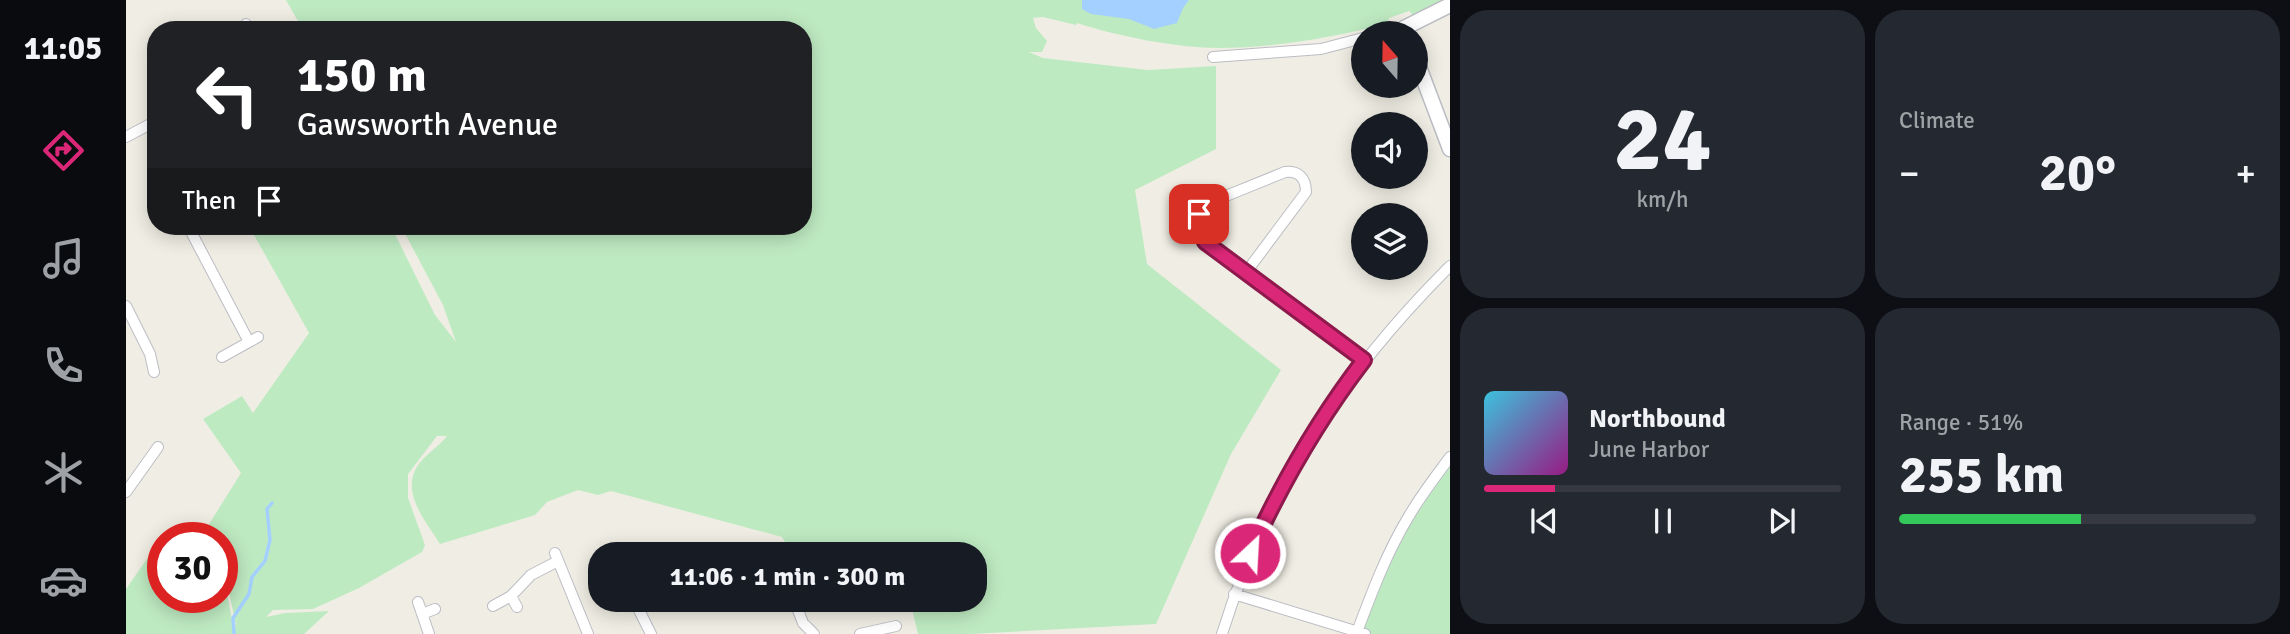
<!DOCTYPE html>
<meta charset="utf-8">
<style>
:root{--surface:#171b24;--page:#242831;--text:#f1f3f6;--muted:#9ea1a6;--line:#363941;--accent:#db2777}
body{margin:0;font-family:Signika,sans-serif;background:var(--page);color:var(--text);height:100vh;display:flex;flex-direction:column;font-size:26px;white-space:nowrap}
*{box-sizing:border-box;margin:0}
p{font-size:23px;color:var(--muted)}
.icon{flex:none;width:38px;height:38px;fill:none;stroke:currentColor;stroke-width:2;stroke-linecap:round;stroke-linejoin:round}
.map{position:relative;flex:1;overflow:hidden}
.panel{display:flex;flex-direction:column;gap:10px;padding:10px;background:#0d0f14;width:840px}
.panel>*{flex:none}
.top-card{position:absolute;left:21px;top:21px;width:665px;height:214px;border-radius:28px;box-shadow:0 4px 18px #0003;background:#202124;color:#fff;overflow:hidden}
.needle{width:46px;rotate:340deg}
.tools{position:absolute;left:1225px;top:21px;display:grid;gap:14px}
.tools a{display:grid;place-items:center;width:77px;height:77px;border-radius:50%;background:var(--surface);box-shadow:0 4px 18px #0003;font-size:35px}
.speed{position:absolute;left:21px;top:522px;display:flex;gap:14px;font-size:35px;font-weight:700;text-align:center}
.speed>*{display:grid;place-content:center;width:91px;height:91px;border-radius:50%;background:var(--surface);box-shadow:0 4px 18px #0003;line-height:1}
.speed .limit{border:10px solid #d22;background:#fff;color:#111}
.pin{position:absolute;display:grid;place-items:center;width:60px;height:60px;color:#fff;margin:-30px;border-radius:14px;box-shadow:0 4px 10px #0006}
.me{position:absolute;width:77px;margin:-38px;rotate:25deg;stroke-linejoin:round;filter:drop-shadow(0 0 5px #0008)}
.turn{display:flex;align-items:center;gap:24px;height:147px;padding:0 35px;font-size:32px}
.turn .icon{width:91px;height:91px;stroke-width:2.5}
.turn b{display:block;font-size:49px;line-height:60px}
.then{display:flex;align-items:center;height:66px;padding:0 35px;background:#0003;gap:14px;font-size:26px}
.big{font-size:52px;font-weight:800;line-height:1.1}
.panel .tile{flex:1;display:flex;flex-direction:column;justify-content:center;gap:10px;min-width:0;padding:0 24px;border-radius:28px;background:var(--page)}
.panel .dial{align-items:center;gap:0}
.dial b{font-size:91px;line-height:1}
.song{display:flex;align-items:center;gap:21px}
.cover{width:84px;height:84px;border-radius:10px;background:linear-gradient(135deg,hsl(190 70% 55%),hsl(310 70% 35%))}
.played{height:7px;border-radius:4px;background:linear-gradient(90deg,var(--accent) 20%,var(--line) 20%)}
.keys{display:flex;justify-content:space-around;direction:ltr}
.heat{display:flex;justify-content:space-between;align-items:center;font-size:38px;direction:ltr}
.charge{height:10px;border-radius:5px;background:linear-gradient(90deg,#34c759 51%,var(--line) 0)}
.panel .tiles{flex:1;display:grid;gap:10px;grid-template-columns:repeat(2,1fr)}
.trip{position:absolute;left:462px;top:542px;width:399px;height:70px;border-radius:28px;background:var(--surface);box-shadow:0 4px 18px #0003;font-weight:800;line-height:70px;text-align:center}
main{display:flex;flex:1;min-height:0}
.dock{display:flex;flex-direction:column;width:126px;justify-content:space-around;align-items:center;background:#090b0e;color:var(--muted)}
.dock .icon{width:49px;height:49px}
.dock .on{color:var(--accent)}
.dock b{font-size:32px;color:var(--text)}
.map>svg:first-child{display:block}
.green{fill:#beeac1}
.water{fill:#a4d0ff}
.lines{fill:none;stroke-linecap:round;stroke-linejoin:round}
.stream{stroke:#a4d0ff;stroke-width:3.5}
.street-casing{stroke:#bbbdc4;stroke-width:12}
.secondary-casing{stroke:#b9bcc3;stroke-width:17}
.street{stroke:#fff;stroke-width:10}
.secondary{stroke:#fff;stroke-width:14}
.route-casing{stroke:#8e194d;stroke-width:18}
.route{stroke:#db2777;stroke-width:12}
</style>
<main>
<nav class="dock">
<b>11:05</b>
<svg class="icon on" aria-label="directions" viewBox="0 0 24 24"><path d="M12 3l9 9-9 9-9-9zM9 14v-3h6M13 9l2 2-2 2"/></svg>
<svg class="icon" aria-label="music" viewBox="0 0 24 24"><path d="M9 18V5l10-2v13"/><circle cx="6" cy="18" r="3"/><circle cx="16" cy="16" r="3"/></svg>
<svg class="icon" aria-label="phone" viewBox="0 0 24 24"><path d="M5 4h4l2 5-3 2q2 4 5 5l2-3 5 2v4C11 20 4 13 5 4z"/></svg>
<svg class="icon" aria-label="climate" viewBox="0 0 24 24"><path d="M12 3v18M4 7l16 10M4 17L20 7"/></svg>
<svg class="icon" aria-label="car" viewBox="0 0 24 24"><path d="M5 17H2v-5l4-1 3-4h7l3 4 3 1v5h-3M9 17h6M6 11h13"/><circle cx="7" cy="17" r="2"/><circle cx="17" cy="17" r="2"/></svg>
</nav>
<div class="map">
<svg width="1324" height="634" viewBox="0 0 1324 634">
<rect width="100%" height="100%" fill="#f0eee4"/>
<path class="green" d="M160,0H1315L1287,15L1283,11L1263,18L1262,24C1206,37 1150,48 1093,48C1051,48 991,36 951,23L950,25L917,17L907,18L910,28L921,41L916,52H903L917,58L1022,70L1090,66V149L1009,190L1021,264L1155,370L1105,454L1030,624L845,634H792L784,600H849V555H667L656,537L485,491L472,495L452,490L421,502L409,515L314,544C298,518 270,488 297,459C305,451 315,444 321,436H311L282,474V498L299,545L296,552L233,588L187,609L147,610L140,617L159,613L203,611L178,634H0V589L32,543L37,546V597H96V567L107,625H110L96,559V537H75L115,473L77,419L116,396L127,413L183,333L123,226H265L309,315L330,342L317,305L275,226H677V30H177Z
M1324,457V634H1239L1231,632L1261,559Z"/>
<path class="water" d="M956,0H1063L1057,8L1051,23L1028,29L1003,19L965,14L956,9Z"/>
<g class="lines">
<path class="stream" d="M108,634L107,618L123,594L126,577L139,561L144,540L141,509L146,503"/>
<g class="street-casing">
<path id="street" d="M117,30L120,24
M1257,33L1278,28
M1087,57L1195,49L1237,38
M0,137L30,121
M62,226L123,342
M1121,271L1180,192C1180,179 1173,170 1159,172L1090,200L1077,208L1071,219L1072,231L1079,242L1238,360
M0,306L24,354L28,372
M96,357L132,337
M0,492L32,447
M429,553L462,634
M1108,594L1239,634
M385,596L391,607
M668,600L677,623L688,634
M292,602L303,634
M510,604L525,634
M367,606L385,596L405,575L432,561
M296,614L309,609
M1231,632C1246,592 1261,552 1283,516C1295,495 1310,476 1324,457
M734,634L770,626
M1096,634C1142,486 1215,375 1324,266"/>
</g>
<g class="secondary-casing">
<path id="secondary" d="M1280,33L1278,28L1324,5
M1290,59L1324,149"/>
</g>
<use href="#street" class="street"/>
<use href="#secondary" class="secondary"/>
</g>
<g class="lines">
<g class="route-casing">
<path id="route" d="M1073,214L1071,225L1079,242L1238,360C1192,420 1155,484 1124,553"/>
</g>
<use href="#route" class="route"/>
</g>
</svg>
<div class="tools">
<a><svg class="needle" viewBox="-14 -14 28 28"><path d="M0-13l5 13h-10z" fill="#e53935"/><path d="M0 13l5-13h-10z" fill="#9ea1a6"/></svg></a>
<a><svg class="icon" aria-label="sound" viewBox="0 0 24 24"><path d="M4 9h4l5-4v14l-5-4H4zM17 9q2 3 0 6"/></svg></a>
<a><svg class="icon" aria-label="layers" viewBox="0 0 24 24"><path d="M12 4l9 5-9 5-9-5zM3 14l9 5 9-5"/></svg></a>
</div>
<div class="speed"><div class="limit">30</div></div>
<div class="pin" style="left:1073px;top:214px;background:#d93025"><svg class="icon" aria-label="arrive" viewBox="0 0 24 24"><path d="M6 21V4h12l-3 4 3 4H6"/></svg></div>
<svg class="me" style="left:1124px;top:553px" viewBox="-20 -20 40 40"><circle r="17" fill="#db2777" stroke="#fff" stroke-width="3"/><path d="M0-11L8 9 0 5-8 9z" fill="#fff"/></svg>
<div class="trip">11:06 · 1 min · 300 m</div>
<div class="top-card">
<div class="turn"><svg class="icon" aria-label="left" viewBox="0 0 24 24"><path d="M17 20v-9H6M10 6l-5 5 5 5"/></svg><div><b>150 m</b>Gawsworth Avenue</div></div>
<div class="then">Then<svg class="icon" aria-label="arrive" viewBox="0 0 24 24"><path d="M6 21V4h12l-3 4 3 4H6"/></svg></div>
</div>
</div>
<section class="panel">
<div class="tiles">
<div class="tile dial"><b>24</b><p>km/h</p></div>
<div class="tile"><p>Climate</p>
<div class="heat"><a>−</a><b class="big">20°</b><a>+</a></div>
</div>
<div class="tile">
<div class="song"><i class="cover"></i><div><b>Northbound</b><p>June Harbor</p></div></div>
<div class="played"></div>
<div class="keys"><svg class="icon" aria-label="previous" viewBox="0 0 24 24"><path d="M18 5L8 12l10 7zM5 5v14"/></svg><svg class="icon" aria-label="pause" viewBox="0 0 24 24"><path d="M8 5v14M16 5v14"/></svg><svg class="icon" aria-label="next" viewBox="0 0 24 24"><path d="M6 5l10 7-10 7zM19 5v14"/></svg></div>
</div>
<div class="tile"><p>Range · 51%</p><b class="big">255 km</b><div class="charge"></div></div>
</div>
</section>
</main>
